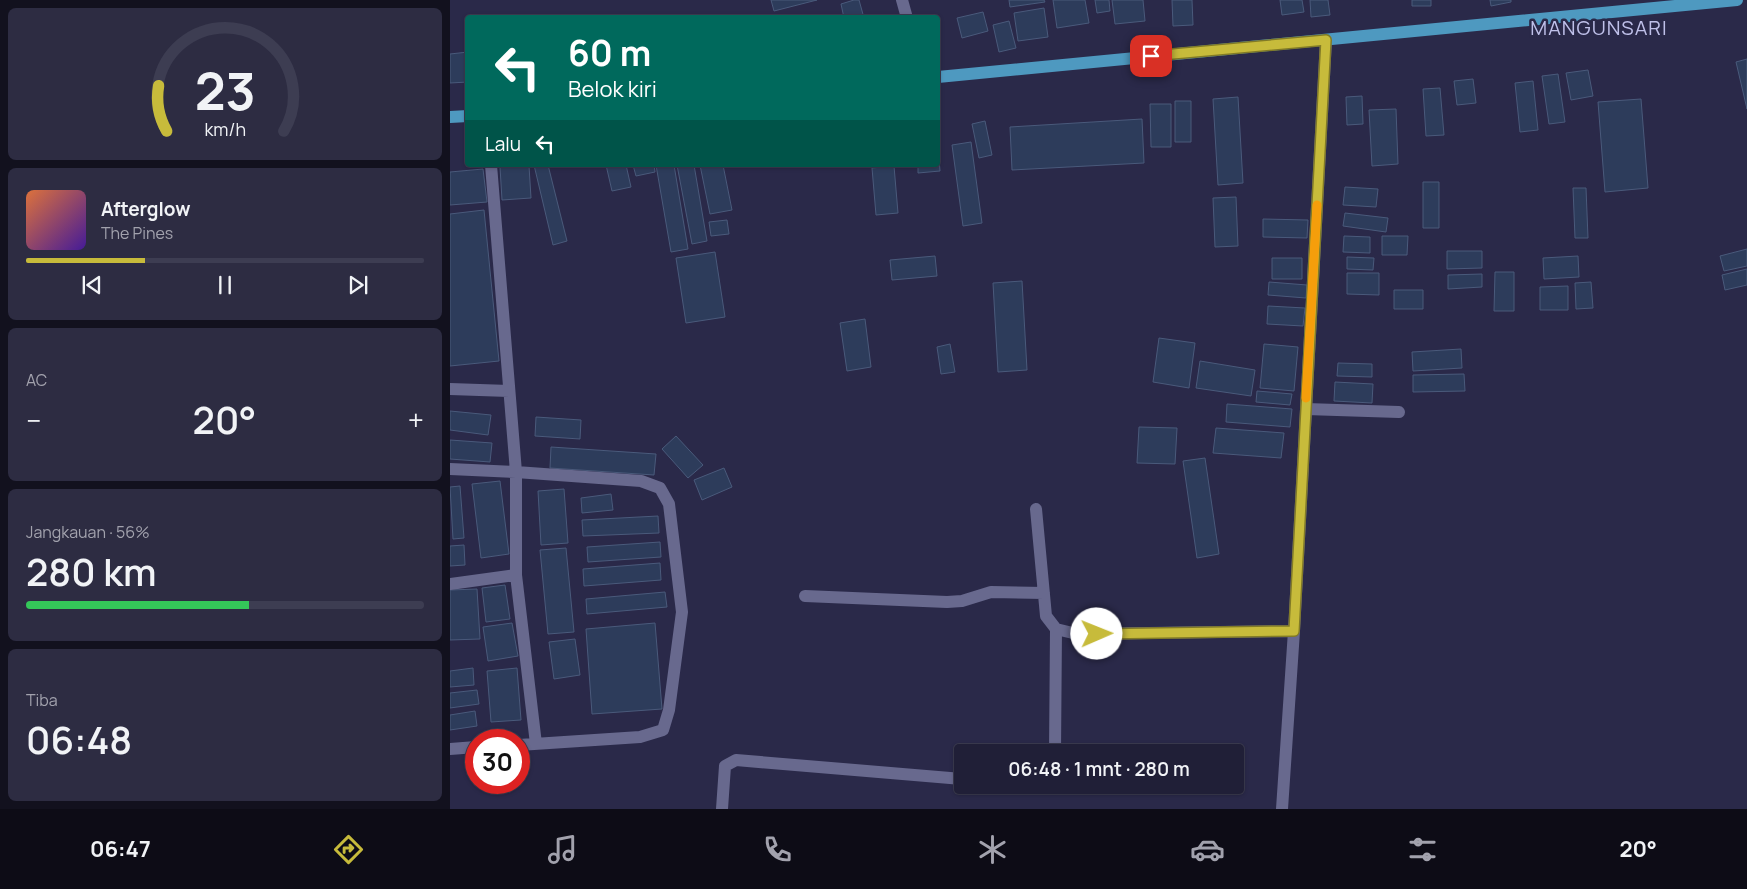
<!DOCTYPE html>
<html lang="id">
<meta charset="utf-8">
<style>
:root{--surface:#201f37;--page:#2d2c42;--text:#f1f3f6;--muted:#a2a2ad;--line:#3d3d52;--accent:#c7bb3b}
body{margin:0;font-family:Manrope,sans-serif;background:var(--page);color:var(--text);height:100vh;display:flex;flex-direction:column;font-size:19px;white-space:nowrap}
*{box-sizing:border-box;margin:0}
p{font-size:16px;color:var(--muted)}
.icon{flex:none;width:28px;height:28px;fill:none;stroke:currentColor;stroke-width:2;stroke-linecap:round;stroke-linejoin:round}
.map{position:relative;flex:1;overflow:hidden}
.panel{display:flex;flex-direction:column;gap:8px;padding:8px;background:#12111e;width:450px}
.panel>*{flex:none}
.hud{position:absolute;left:15px;top:15px;width:475px;height:152px;border-radius:5px;box-shadow:0 1px 4px #0004,0 0 0 1px var(--line);background:#00695c;color:#fff;overflow:hidden}
.speed{position:absolute;left:15px;top:729px;display:flex;gap:10px;font-size:25px;font-weight:700;text-align:center}
.speed>*{display:grid;place-content:center;width:65px;height:65px;border-radius:50%;background:var(--surface);box-shadow:0 1px 4px #0004,0 0 0 1px var(--line);line-height:1}
.speed .limit{border:8px solid #d22;background:#fff;color:#111}
.pin{position:absolute;display:grid;place-items:center;width:42px;height:42px;color:#fff;margin:-21px;border-radius:10px;box-shadow:0 2px 8px #0006}
.me{position:absolute;width:55px;margin:-28px;rotate:89deg;stroke-linejoin:round;filter:drop-shadow(0 0 4px #0008)}
.turn{display:flex;align-items:center;gap:18px;height:105px;padding:0 20px;font-size:22px}
.turn .icon{width:65px;height:65px;stroke-width:2.5}
.turn b{display:block;font-size:35px;line-height:42px}
.then{display:flex;align-items:center;height:48px;padding:0 20px;background:#0003;gap:10px;font-size:19px}
.big{font-size:38px;font-weight:600;line-height:1.1}
.panel .widget{flex:1;display:flex;flex-direction:column;justify-content:center;gap:8px;min-width:0;padding:0 18px;border-radius:8px;background:var(--page)}
.panel .dial{align-items:center;gap:0}
.dial svg{height:130px;overflow:visible;fill:none;stroke:var(--line);stroke-width:7;stroke-linecap:round;text-anchor:middle}
.dial text{fill:var(--text);stroke:none}
.song{display:flex;align-items:center;gap:15px}
.cover{width:60px;height:60px;border-radius:8px;background:linear-gradient(135deg,hsl(20 70% 55%),hsl(260 70% 35%))}
.played{height:5px;border-radius:2px;background:linear-gradient(90deg,var(--accent) 30%,var(--line) 30%)}
.keys{display:flex;justify-content:space-around;direction:ltr}
.heat{display:flex;justify-content:space-between;align-items:center;font-size:28px;direction:ltr}
.charge{height:8px;border-radius:4px;background:linear-gradient(90deg,#34c759 56%,var(--line) 0)}
.trip{position:absolute;left:504px;top:744px;width:290px;height:50px;border-radius:5px;background:var(--surface);box-shadow:0 1px 4px #0004,0 0 0 1px var(--line);font-weight:600;line-height:50px;text-align:center}
.tab-bar{display:flex;height:80px;justify-content:space-around;align-items:center;background:#0d0c16;color:var(--muted)}
.tab-bar .icon{width:35px;height:35px}
.tab-bar .active{color:var(--accent)}
.tab-bar b{font-size:22px;color:var(--text)}
main{display:flex;flex:1;min-height:0}
.map>svg:first-child{display:block}
.building{fill:#2d3c5b;stroke:#4a5a7b}
.lines{fill:none;stroke-linecap:round;stroke-linejoin:round}
.minor{stroke:#68698e;stroke-width:12}
.major{stroke:#4e99c0;stroke-width:12}
.route-casing{stroke:#817a26;stroke-width:12}
.route{stroke:#c7bb3b;stroke-width:9}
.slow{stroke:#f59e0b;stroke-width:9}
.labels{text-anchor:middle;dominant-baseline:central;stroke-width:5;stroke-linejoin:round;paint-order:stroke}
.quarter-label{font-size:20px;letter-spacing:1px;fill:#bfc0e9;stroke:#2a2949}
</style>
<main>
<section class="panel">
<div class="widget dial"><svg viewBox="0 0 100 80">
<path d="M14 69A42 42 0 1 1 86 69"/>
<path d="M14 69A42 42 0 0 1 9 41" stroke="#c7bb3b"/>
<text x="50" y="56" font-size="32" font-weight="700">23</text>
<text x="50" y="72" font-size="11">km/h</text>
</svg></div>
<div class="widget">
<div class="song"><i class="cover"></i><div><b>Afterglow</b><p>The Pines</p></div></div>
<div class="played"></div>
<div class="keys"><svg class="icon" aria-label="previous" viewBox="0 0 24 24"><path d="M18 5L8 12l10 7zM5 5v14"/></svg><svg class="icon" aria-label="pause" viewBox="0 0 24 24"><path d="M8 5v14M16 5v14"/></svg><svg class="icon" aria-label="next" viewBox="0 0 24 24"><path d="M6 5l10 7-10 7zM19 5v14"/></svg></div>
</div>
<div class="widget"><p>AC</p>
<div class="heat"><a>−</a><b class="big">20°</b><a>+</a></div>
</div>
<div class="widget"><p>Jangkauan · 56%</p><b class="big">280 km</b><div class="charge"></div></div>
<div class="widget"><p>Tiba</p><b class="big">06:48</b></div>
</section>
<div class="map">
<svg width="1297" height="809" viewBox="0 0 1297 809">
<rect width="100%" height="100%" fill="#2a2949"/>
<path class="building" d="M321,0H367L324,11Z
M404,0H409L414,18H394L391,4Z
M559,0H594L595,2L560,7Z
M603,0H635L639,23L607,28Z
M645,0H659L660,11L647,13Z
M662,0H693L695,21L665,24Z
M722,0H742L743,25L723,26Z
M830,0H852L854,12L832,15Z
M860,0H878L880,15L861,17Z
M962,0H981V6H962Z
M1040,0H1061V2L1041,6Z
M594,8L598,37L568,41L564,13Z
M533,12L538,31L512,38L507,18Z
M559,21L566,48L549,52L543,25Z
M18,52V82L0,83V54Z
M1297,59V109L1286,62Z
M1138,70L1143,96L1121,100L1116,73Z
M1108,74L1115,122L1099,124L1092,76Z
M1023,79L1026,103L1007,105L1004,81Z
M1083,81L1088,130L1070,132L1065,83Z
M990,88L994,135L976,136L973,89Z
M912,96L913,124L897,125L896,97Z
M788,97L793,183L768,185L763,99Z
M1191,99L1198,188L1155,192L1148,102Z
M725,101H741V142H725Z
M700,104H721V147H701Z
M946,109L948,164L922,166L919,110Z
M692,119L694,163L562,170L560,127Z
M535,121L542,155L529,158L522,124Z
M521,142L532,223L513,226L502,145Z
M488,145L490,171L468,173V165H488Z
M84,165H98L117,241L103,245Z
M156,165H176L181,187L162,191Z
M183,165H204L205,172L186,176Z
M206,165H224L238,249L221,252Z
M227,165H244L257,241L242,244Z
M250,165H273L282,210L260,214Z
M79,166L81,198L52,200L50,167Z
M444,166L448,213L426,215L422,168Z
M33,169L37,202L0,205V172Z
M973,182H989V228H973Z
M895,187L928,189L926,207L893,205Z
M1123,188H1136L1138,238H1125Z
M786,197L788,246L765,247L763,198Z
M34,210L49,361L0,366V214Z
M895,213L938,218L936,232L893,226Z
M813,219L858,220L857,238L813,237Z
M277,220L279,234L261,236L259,222Z
M894,236L920,237V253L893,252Z
M932,236H958L957,255H932Z
M1297,249V266L1274,271L1270,256Z
M997,251H1032V268L997,269Z
M265,252L275,317L236,323L226,258Z
M485,256L487,276L442,280L440,260Z
M1128,256L1129,277L1094,279L1093,258Z
M897,257L924,258L923,270L897,269Z
M822,258H852V279H822Z
M1297,269V285L1275,290L1272,275Z
M1045,272H1064V311H1044Z
M897,273H929V295L897,294Z
M1032,274V287L998,289V275Z
M572,281L577,370L548,372L543,283Z
M819,282L857,285L856,298L818,295Z
M1141,282L1143,308L1126,309L1125,283Z
M1118,286V310H1090V287Z
M944,290H973V309H944Z
M818,306L855,308L853,326L817,324Z
M415,319L421,367L397,371L390,323Z
M709,338L745,343L739,388L703,382Z
M500,344L505,372L491,374L487,347Z
M814,344L848,347L844,391L810,388Z
M1011,349L1012,368L963,371L962,352Z
M750,361L805,370L801,396L746,388Z
M888,363L922,364V377L887,376Z
M1014,374L1015,391L963,392V375Z
M885,382L923,384L922,403L884,401Z
M807,391L842,394L840,405L806,402Z
M777,404L842,409L840,427L776,422Z
M0,411L41,415L38,435L0,430Z
M86,417L131,420L130,439L85,436Z
M689,427L727,428L725,464L687,463Z
M766,428L834,433L831,458L763,453Z
M226,436L253,465L238,478L212,449Z
M0,440L42,443L40,462L0,459Z
M101,447L206,454L204,475L100,468Z
M755,458L769,554L747,558L733,461Z
M274,468L282,487L252,500L244,480Z
M50,481L59,554L31,558L22,484Z
M10,486L14,538L3,539L0,487Z
M114,489L118,543L91,545L88,491Z
M161,494L163,510L132,513L131,498Z
M208,516L209,533L133,536L132,520Z
M210,542L211,557L138,562L137,547Z
M14,545L15,565L0,566V546Z
M116,548L124,632L98,634L90,550Z
M210,563L211,580L134,586L133,569Z
M55,585L60,619L36,622L32,588Z
M27,589L30,639L0,640V590Z
M215,592L217,607L137,614L136,599Z
M62,623L68,656L38,661L33,627Z
M205,623L212,709L142,714L136,629Z
M125,639L130,675L104,679L99,642Z
M23,668L24,685L0,687V671Z
M67,668L71,720L41,722L37,671Z
M27,690L29,704L0,708V693Z
M25,711L27,726L0,730V715Z"/>
<g class="lines">
<path class="minor" d="M452,0L457,18
M41,165L66,472V575L86,744
M0,389L59,391
M856,409L949,412
M0,469L66,472L191,481L210,488L219,504L232,612L219,710L213,730L190,737L69,745
M586,509L596,616L606,629L627,634L844,631
M0,584L66,575
M355,596L497,602L512,601L541,592L594,593
M0,749L26,747
M605,752L606,629
M272,809L275,766L286,760L512,779
M832,809L844,631L876,40"/>
<path class="major" d="M488,77L1287,0
M0,117L18,116"/>
</g>
<g class="lines">
<g class="route-casing">
<path id="route" d="M647,634L844,631L876,40L701,56"/>
</g>
<use href="#route" class="route"/>
<path class="slow" d="M856,398L867,205"/>
</g>
<g class="labels">
<g class="quarter-label">
<text x="1149" y="27">MANGUNSARI</text>
</g>
</g>
</svg>
<div class="speed"><div class="limit">30</div></div>
<div class="pin" style="left:701px;top:56px;background:#d93025"><svg class="icon" aria-label="arrive" viewBox="0 0 24 24"><path d="M6 21V4h12l-3 4 3 4H6"/></svg></div>
<svg class="me" style="left:647px;top:634px" viewBox="-20 -20 40 40"><circle r="19" fill="#fff"/><path d="M0-13L10 11 0 6-10 11z" fill="#c7bb3b"/></svg>
<div class="trip">06:48 · 1 mnt · 280 m</div>
<div class="hud">
<div class="turn"><svg class="icon" aria-label="left" viewBox="0 0 24 24"><path d="M17 20v-9H6M10 6l-5 5 5 5"/></svg><div><b>60 m</b>Belok kiri</div></div>
<div class="then">Lalu<svg class="icon" aria-label="left" viewBox="0 0 24 24"><path d="M17 20v-9H6M10 6l-5 5 5 5"/></svg></div>
</div>
</div>
</main>
<nav class="tab-bar">
<b>06:47</b>
<svg class="icon active" aria-label="directions" viewBox="0 0 24 24"><path d="M12 3l9 9-9 9-9-9zM9 14v-3h6M13 9l2 2-2 2"/></svg>
<svg class="icon" aria-label="music" viewBox="0 0 24 24"><path d="M9 18V5l10-2v13"/><circle cx="6" cy="18" r="3"/><circle cx="16" cy="16" r="3"/></svg>
<svg class="icon" aria-label="phone" viewBox="0 0 24 24"><path d="M5 4h4l2 5-3 2q2 4 5 5l2-3 5 2v4C11 20 4 13 5 4z"/></svg>
<svg class="icon" aria-label="climate" viewBox="0 0 24 24"><path d="M12 3v18M4 7l16 10M4 17L20 7"/></svg>
<svg class="icon" aria-label="car" viewBox="0 0 24 24"><path d="M5 17H2v-5l4-1 3-4h7l3 4 3 1v5h-3M9 17h6M6 11h13"/><circle cx="7" cy="17" r="2"/><circle cx="17" cy="17" r="2"/></svg>
<svg class="icon" aria-label="filters" viewBox="0 0 24 24"><path d="M4 7h16M4 17h16"/><circle cx="9" cy="7" r="2"/><circle cx="15" cy="17" r="2"/></svg>
<b>20°</b>
</nav>
